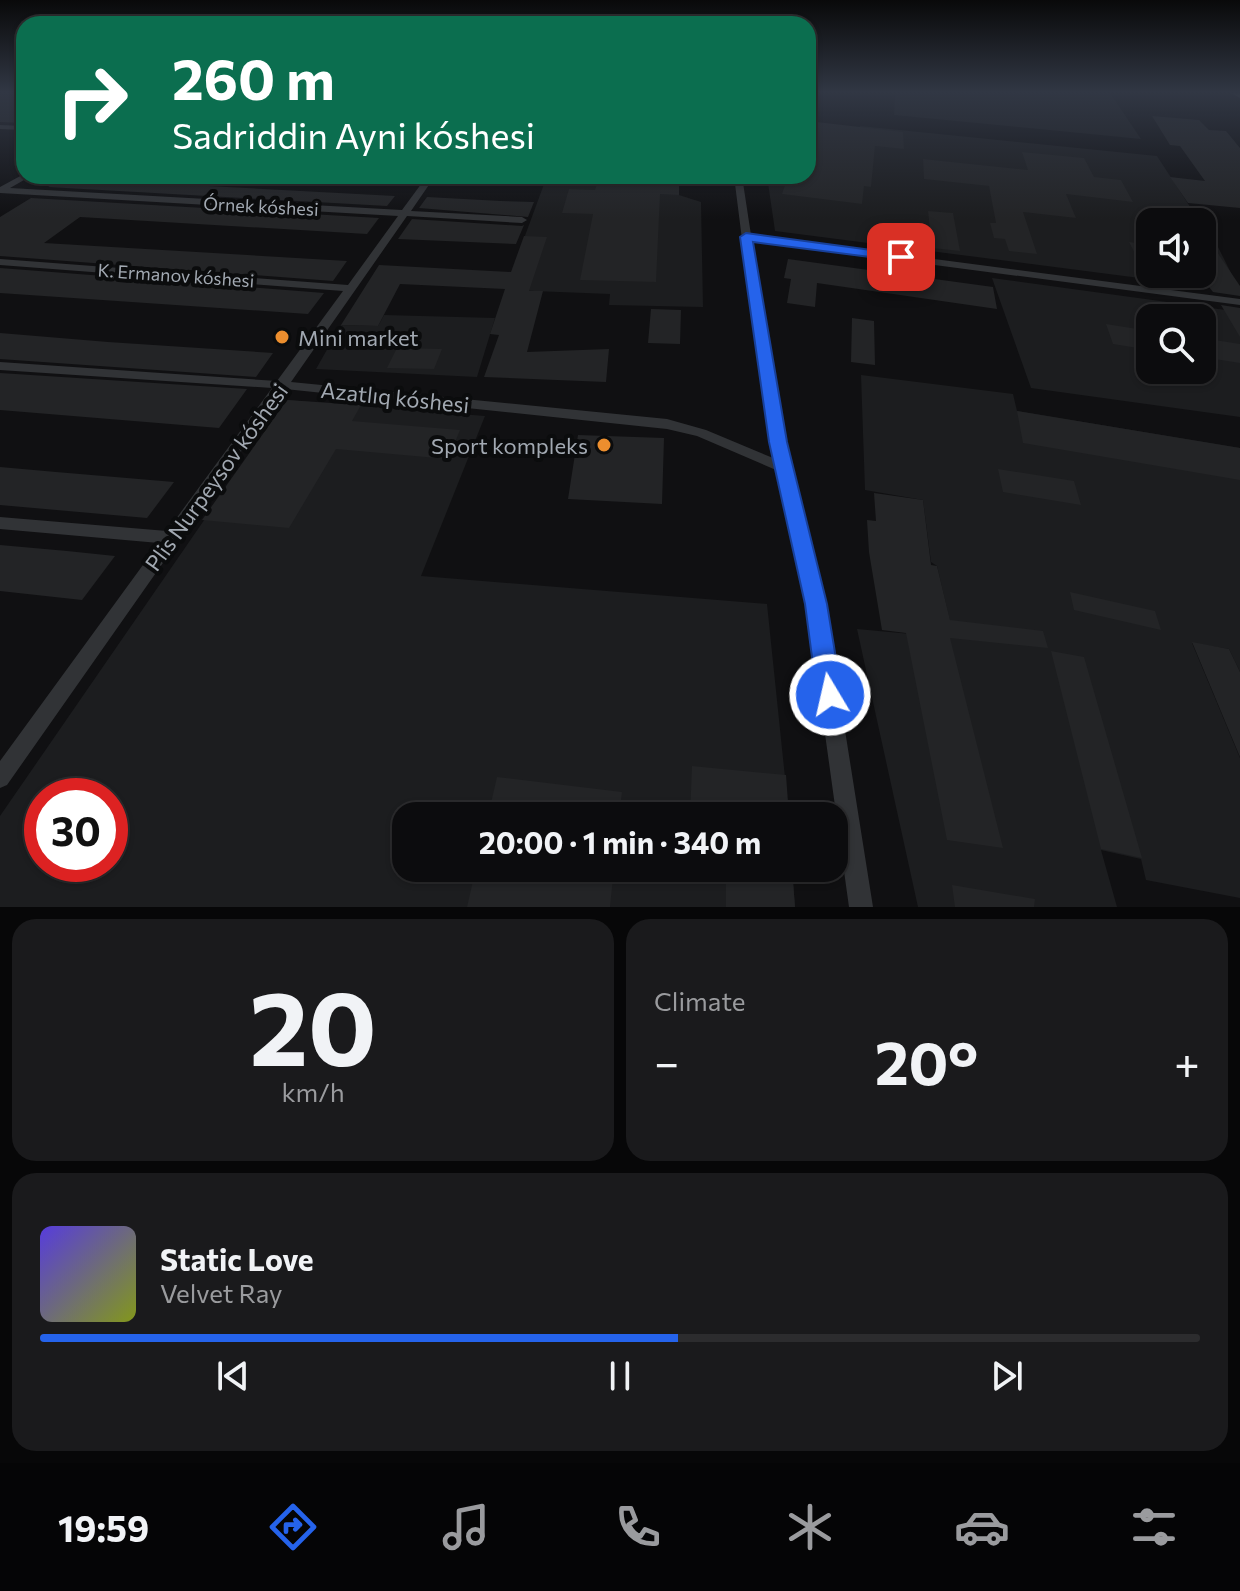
<!DOCTYPE html>
<meta charset="utf-8">
<style>
:root{--surface:#0c0c0e;--page:#1a1a1c;--text:#f1f3f6;--muted:#9a9b9e;--line:#2c2c2e;--accent:#2563eb}
body{margin:0;font-family:Commissioner,sans-serif;background:var(--page);color:var(--text);height:100vh;display:flex;flex-direction:column;font-size:30px;white-space:nowrap}
*{box-sizing:border-box;margin:0}
p{font-size:26px;color:var(--muted)}
.icon{flex:none;width:44px;height:44px;fill:none;stroke:currentColor;stroke-width:2;stroke-linecap:round;stroke-linejoin:round}
.map{position:relative;height:907px;overflow:hidden}
.panel{display:flex;flex-direction:column;gap:12px;padding:12px;background:#070708;flex:1}
.panel>*{flex:none}
.banner{position:absolute;left:16px;top:16px;width:800px;height:168px;border-radius:24px;box-shadow:0 2px 6px #0004,0 0 0 2px var(--line);background:#0b6e4f;color:#fff;overflow:hidden}
.controls{position:absolute;left:1136px;top:208px;display:grid;gap:16px}
.controls a{display:grid;place-items:center;width:80px;height:80px;border-radius:16px;background:var(--surface);box-shadow:0 2px 6px #0004,0 0 0 2px var(--line);font-size:40px}
.speed{position:absolute;left:24px;top:778px;display:flex;gap:16px;font-size:40px;font-weight:700;text-align:center}
.speed>*{display:grid;place-content:center;width:104px;height:104px;border-radius:50%;background:var(--surface);box-shadow:0 2px 6px #0004,0 0 0 2px var(--line);line-height:1}
.speed .limit{border:12px solid #d22;background:#fff;color:#111}
.pin{position:absolute;display:grid;place-items:center;width:68px;height:68px;color:#fff;margin:-34px;border-radius:16px;box-shadow:0 4px 12px #0006}
.me{position:absolute;width:88px;margin:-44px;rotate:351deg;stroke-linejoin:round;filter:drop-shadow(0 0 6px #0008)}
.turn{display:flex;align-items:center;gap:28px;height:168px;padding:0 24px;font-size:36px}
.turn .icon{width:104px;height:104px;stroke-width:2.5}
.turn b{display:block;font-size:56px;line-height:68px}
.big{font-size:60px;font-weight:700;line-height:1.1}
.panel .tile{flex:1;display:flex;flex-direction:column;justify-content:center;gap:12px;min-width:0;padding:0 28px;border-radius:24px;background:var(--page)}
.panel .dial{align-items:center;gap:0}
.dial b{font-size:104px;line-height:1}
.song{display:flex;align-items:center;gap:24px}
.cover{width:96px;height:96px;border-radius:12px;background:linear-gradient(135deg,hsl(250 70% 55%),hsl(70 70% 35%))}
.played{height:8px;border-radius:4px;background:linear-gradient(90deg,var(--accent) 55%,var(--line) 55%)}
.keys{display:flex;justify-content:space-around;direction:ltr}
.heat{display:flex;justify-content:space-between;align-items:center;font-size:44px;direction:ltr}
.panel .tiles{flex:1;display:grid;gap:12px;grid-template-columns:1fr 1fr}
.tile:last-child{grid-column:span 2}
.trip{position:absolute;left:392px;top:802px;width:456px;height:80px;border-radius:24px;background:var(--surface);box-shadow:0 2px 6px #0004,0 0 0 2px var(--line);font-weight:700;line-height:80px;text-align:center}
.dock{display:flex;height:128px;justify-content:space-around;align-items:center;background:#050506;color:var(--muted)}
.dock .icon{width:56px;height:56px}
.dock .current{color:var(--accent)}
.dock b{font-size:36px;color:var(--text)}
.map>svg:first-child{display:block}
.built{fill:#1c1d1f;fill-rule:evenodd}
.building{fill:#232426}
.lines{fill:none;stroke-linecap:round;stroke-linejoin:round}
.street{fill:#313336;fill-rule:evenodd}
.primary{fill:#4d5055;fill-rule:evenodd}
.route{fill:#2563eb;stroke:#184099;stroke-width:2}
.poi-dot{fill:#ec8e2e;stroke:#0b0c0d;stroke-width:3}
.labels{text-anchor:middle;dominant-baseline:central;stroke-width:8;stroke-linejoin:round;paint-order:stroke}
.far-street-label{font-size:18px;fill:#a2a9b2;stroke:#0b0c0d}
.poi-label{font-size:22px;fill:#a2a9b2;stroke:#0b0c0d;text-anchor:start}
.street-label{font-size:22px;fill:#a2a9b2;stroke:#0b0c0d}
</style>
<div class="map">
<svg width="1240" height="907" viewBox="0 0 1240 907">
<rect width="100%" height="100%" fill="#101012"/>
<path class="built" d="M895,93H1110L1141,139L894,115Z
M860,126L1157,156L1200,222H1150V274H1202V225L1213,241H1203L1207,246L1218,247L1240,291L775,231L767,176H808L858,156Z
M547,176H679V195L701,202L703,307L609,305L610,294L505,290Z
M992,278L1240,312V417L1031,388ZM1150,318H1202V370H1150Z
M384,315L495,318L477,377L316,369L341,325L378,326Z
M861,375L1013,394L1017,411L1240,448V672L1229,649L1192,643L1240,758V898L1146,880L1141,859L1101,850L1117,907H918L857,629L954,638L937,566L931,562L923,500L865,490Z
M287,400L485,416L421,576L767,604L789,816H406V868H792L795,907H0V816ZM42,796H110V864H42Z"/>
<path class="building" d="M0,93H24V123L0,122Z
M1152,116L1199,120L1209,130L1226,131L1240,148V208L1188,203L1170,177L1205,181L1180,146L1170,145Z
M808,121L903,132L904,149L875,146L871,187L864,186L862,204L782,194L788,176H808Z
M1022,152L1084,158L1094,177L1121,180L1133,202L1066,194L1076,218L1023,212L1037,254L1009,251L1005,239L994,238L990,223H996L989,186L924,179L923,159L1028,170Z
M66,176L135,180L132,182L395,196L387,206L48,187Z
M659,176H679V195L660,194L656,282L580,280L593,214L562,213L569,189L595,190L597,184L658,185Z
M427,197L501,201L534,202L528,217L419,208Z
M31,198L379,218L367,234L80,217L44,243L347,261L333,281L0,256V217Z
M928,211L953,213L960,251L932,248Z
M412,219L522,226L524,225L516,244L398,239Z
M524,236L547,237L529,291H543L527,352L609,349L606,382L484,377L499,335L490,334L505,289L400,284L378,326L341,325L379,265L511,272Z
M1129,242L1150,245V282Z
M1202,250L1217,252L1240,286V296L1213,292L1209,287L1202,286Z
M788,259L993,287L997,309L817,283L815,307L787,303L791,279L784,278Z
M0,268L324,293L308,314L0,293Z
M1221,305L1240,308V337Z
M651,309L681,310L680,344L648,343Z
M852,318L874,321L875,365L851,362Z
M1106,324L1150,331V350L1113,344Z
M0,333L108,342L273,353L256,377L0,359Z
M1202,338L1240,344V363L1202,357Z
M397,348L442,349L434,369L387,368Z
M0,373L247,389L219,428L0,410Z
M287,400L361,405L352,421L460,430L448,459L336,449L289,528L202,520Z
M1017,411L1240,448V480L1023,443Z
M578,435L664,438L662,504L568,499Z
M0,467L56,472L174,482L147,518L0,505Z
M998,469L1074,481L1081,505L1003,492Z
M874,493L923,500L931,565L937,566L950,620L1043,631L1048,648L950,638L1003,848L947,840L906,633L882,630L869,552L867,520L876,521Z
M0,545L67,551L115,556L82,600L0,591Z
M1070,592L1155,611L1161,630L1074,610Z
M1192,642L1229,649L1240,672V757Z
M1051,651L1084,657L1142,858L1101,849Z
M692,766L786,775L789,816H690Z
M497,777L622,792L619,816H488Z
M476,868H614L610,907H467Z
M726,868H792L795,907H726Z
M952,885L1035,899L1034,907H955Z"/>
<g class="lines">
<path class="street" d="M0,125L24,126V130L0,129Z
M24,174L31,176L10,188L402,210L427,176H435L411,211L522,217L527,220L522,223L407,216L291,382L667,419L706,430L773,458L758,366L734,176H742L751,235L1240,299V305L752,241L770,366L789,467L825,604L873,907H849L807,604L776,470L697,436L667,429L285,389L7,785L0,788V761L159,543L0,529V517L167,531L272,388L0,370V362L277,381L343,291L0,265V259L348,285L398,216L0,193V187Z"/>
<path class="primary" d="M1231,93H1240V98Z"/>
</g>
<linearGradient id="sky" x2="0" y2="1"><stop stop-color="#09090a"/><stop offset="0.42" stop-color="#313744"/><stop offset="1" stop-color="#313744" stop-opacity="0"/></linearGradient>
<rect width="1240" height="219" fill="url(#sky)"/>
<path class="route" d="M746,233L901,254L907,257L901,261L753,242L787,442L827,604L842,695L838,703L830,707L821,703L817,695L805,604L769,442L740,237Z"/>
<g class="poi-dot">
<circle cx="282" cy="337" r="8"/>
<circle cx="604" cy="445" r="8"/>
</g>
<g class="labels">
<g class="far-street-label">
<text transform="translate(261 206) rotate(3)">Órnek kóshesi</text>
<text transform="translate(176 275) rotate(4)">K. Ermanov kóshesi</text>
</g>
<g class="poi-label">
<text x="298" y="337">Mini market</text>
<text x="588" y="445" text-anchor="end">Sport kompleks</text>
</g>
<g class="street-label">
<text transform="translate(395 397) rotate(6)">Azatlıq kóshesi</text>
<text transform="translate(216 477) rotate(-54)">Plis Nurpeysov kóshesi</text>
</g>
</g>
</svg>
<div class="controls">
<a><svg class="icon" aria-label="sound" viewBox="0 0 24 24"><path d="M4 9h4l5-4v14l-5-4H4zM17 9q2 3 0 6"/></svg></a>
<a><svg class="icon" aria-label="search" viewBox="0 0 24 24"><circle cx="10" cy="10" r="6"/><path d="M15 15l6 6"/></svg></a>
</div>
<div class="speed"><div class="limit">30</div></div>
<div class="pin" style="left:901px;top:257px;background:#d93025"><svg class="icon" aria-label="arrive" viewBox="0 0 24 24"><path d="M6 21V4h12l-3 4 3 4H6"/></svg></div>
<svg class="me" style="left:830px;top:695px" viewBox="-20 -20 40 40"><circle r="17" fill="#2563eb" stroke="#fff" stroke-width="3"/><path d="M0-11L8 9 0 5-8 9z" fill="#fff"/></svg>
<div class="trip">20:00 · 1 min · 340 m</div>
<div class="banner">
<div class="turn"><svg class="icon" aria-label="right" viewBox="0 0 24 24"><path d="M7 20v-9h11M14 6l5 5-5 5"/></svg><div><b>260 m</b>Sadriddin Ayni kóshesi</div></div>
</div>
</div>
<section class="panel">
<div class="tiles">
<div class="tile dial"><b>20</b><p>km/h</p></div>
<div class="tile"><p>Climate</p>
<div class="heat"><a>−</a><b class="big">20°</b><a>+</a></div>
</div>
<div class="tile">
<div class="song"><i class="cover"></i><div><b>Static Love</b><p>Velvet Ray</p></div></div>
<div class="played"></div>
<div class="keys"><svg class="icon" aria-label="previous" viewBox="0 0 24 24"><path d="M18 5L8 12l10 7zM5 5v14"/></svg><svg class="icon" aria-label="pause" viewBox="0 0 24 24"><path d="M8 5v14M16 5v14"/></svg><svg class="icon" aria-label="next" viewBox="0 0 24 24"><path d="M6 5l10 7-10 7zM19 5v14"/></svg></div>
</div>
</div>
</section>
<nav class="dock">
<b>19:59</b>
<svg class="icon current" aria-label="directions" viewBox="0 0 24 24"><path d="M12 3l9 9-9 9-9-9zM9 14v-3h6M13 9l2 2-2 2"/></svg>
<svg class="icon" aria-label="music" viewBox="0 0 24 24"><path d="M9 18V5l10-2v13"/><circle cx="6" cy="18" r="3"/><circle cx="16" cy="16" r="3"/></svg>
<svg class="icon" aria-label="phone" viewBox="0 0 24 24"><path d="M5 4h4l2 5-3 2q2 4 5 5l2-3 5 2v4C11 20 4 13 5 4z"/></svg>
<svg class="icon" aria-label="climate" viewBox="0 0 24 24"><path d="M12 3v18M4 7l16 10M4 17L20 7"/></svg>
<svg class="icon" aria-label="car" viewBox="0 0 24 24"><path d="M5 17H2v-5l4-1 3-4h7l3 4 3 1v5h-3M9 17h6M6 11h13"/><circle cx="7" cy="17" r="2"/><circle cx="17" cy="17" r="2"/></svg>
<svg class="icon" aria-label="filters" viewBox="0 0 24 24"><path d="M4 7h16M4 17h16"/><circle cx="9" cy="7" r="2"/><circle cx="15" cy="17" r="2"/></svg>
</nav>
